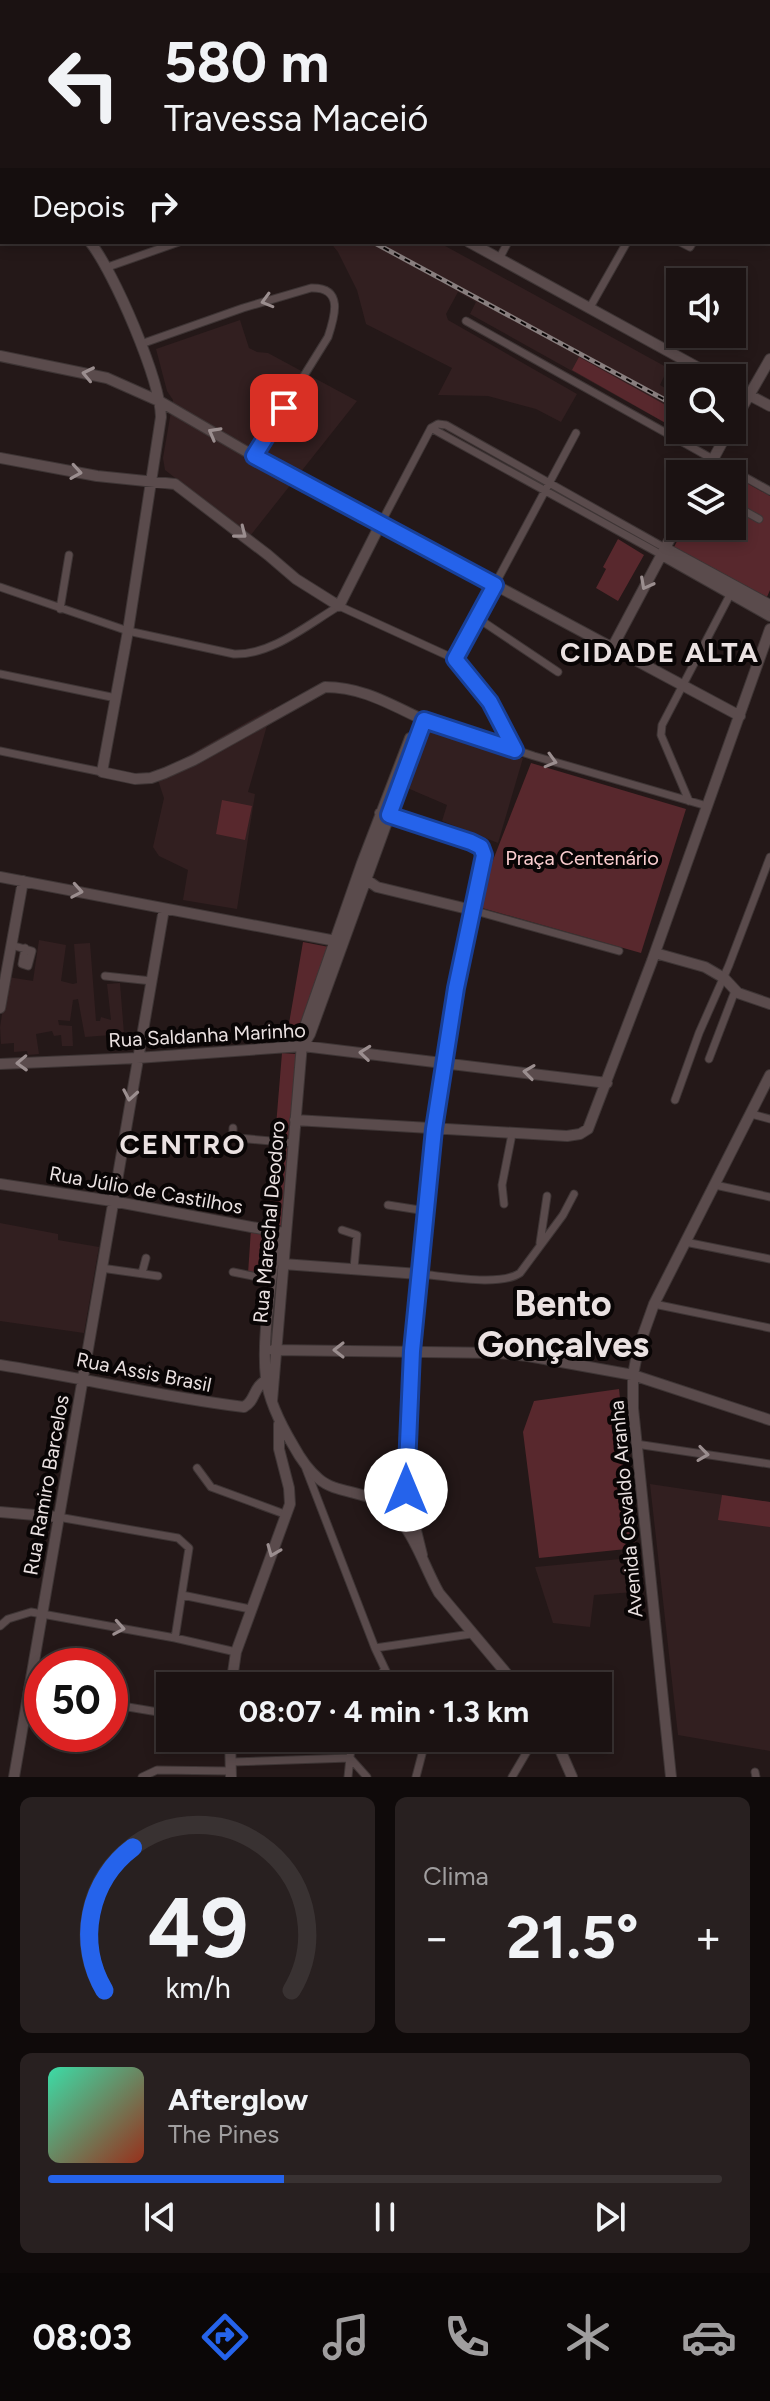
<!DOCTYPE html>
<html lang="pt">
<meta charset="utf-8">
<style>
:root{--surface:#1b1212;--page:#282020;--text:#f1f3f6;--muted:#a09e9f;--line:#393232;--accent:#2563eb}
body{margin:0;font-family:Figtree,sans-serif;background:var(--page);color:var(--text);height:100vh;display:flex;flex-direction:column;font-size:30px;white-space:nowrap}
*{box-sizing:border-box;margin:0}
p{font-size:26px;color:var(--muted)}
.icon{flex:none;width:44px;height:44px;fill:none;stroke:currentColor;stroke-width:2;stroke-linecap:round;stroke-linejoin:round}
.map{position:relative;height:1777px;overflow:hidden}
.panel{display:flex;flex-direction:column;gap:20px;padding:20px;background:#0f0a0a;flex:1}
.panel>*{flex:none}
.hud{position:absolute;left:0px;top:0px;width:770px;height:244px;box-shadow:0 4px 12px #0003,0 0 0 2px var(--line);background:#1b1212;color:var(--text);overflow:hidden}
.fabs{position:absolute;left:666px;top:268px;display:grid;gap:16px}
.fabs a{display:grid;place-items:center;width:80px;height:80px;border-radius:0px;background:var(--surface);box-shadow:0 4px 12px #0003,0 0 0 2px var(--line);font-size:40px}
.speed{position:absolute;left:24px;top:1648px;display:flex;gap:16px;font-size:40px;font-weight:700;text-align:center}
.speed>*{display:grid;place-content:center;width:104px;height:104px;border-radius:50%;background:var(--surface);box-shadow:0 4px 12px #0003,0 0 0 2px var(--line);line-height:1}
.speed .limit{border:12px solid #d22;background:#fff;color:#111}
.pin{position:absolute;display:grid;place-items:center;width:68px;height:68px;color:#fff;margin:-34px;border-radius:16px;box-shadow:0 4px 12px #0006}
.me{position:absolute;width:88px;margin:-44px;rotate:0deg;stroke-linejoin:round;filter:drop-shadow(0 0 6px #0008)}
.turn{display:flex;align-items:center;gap:28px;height:168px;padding:0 32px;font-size:36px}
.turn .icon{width:104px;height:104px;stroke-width:2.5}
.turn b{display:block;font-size:56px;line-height:68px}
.then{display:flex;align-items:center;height:76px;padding:0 32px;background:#0003;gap:16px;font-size:30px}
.big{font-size:60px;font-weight:700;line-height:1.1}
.panel .card{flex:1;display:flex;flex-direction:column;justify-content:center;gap:12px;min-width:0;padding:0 28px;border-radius:12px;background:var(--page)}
.panel .dial{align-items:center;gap:0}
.dial svg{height:208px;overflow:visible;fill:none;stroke:var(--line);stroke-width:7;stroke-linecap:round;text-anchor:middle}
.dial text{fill:var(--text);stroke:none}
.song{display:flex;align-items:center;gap:24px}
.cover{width:96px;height:96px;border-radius:12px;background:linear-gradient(135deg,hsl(160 70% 55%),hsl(10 70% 35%))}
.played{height:8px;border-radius:4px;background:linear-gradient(90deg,var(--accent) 35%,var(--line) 35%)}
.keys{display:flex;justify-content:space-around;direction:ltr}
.heat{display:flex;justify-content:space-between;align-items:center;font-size:44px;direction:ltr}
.panel .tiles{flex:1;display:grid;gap:20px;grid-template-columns:1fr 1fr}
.card:last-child{grid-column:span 2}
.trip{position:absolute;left:156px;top:1672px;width:456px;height:80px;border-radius:0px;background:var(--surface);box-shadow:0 4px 12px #0003,0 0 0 2px var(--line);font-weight:700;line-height:80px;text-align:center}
.tab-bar{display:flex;height:128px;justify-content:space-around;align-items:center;background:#0b0707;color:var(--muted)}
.tab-bar .icon{width:56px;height:56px}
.tab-bar .on{color:var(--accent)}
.tab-bar b{font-size:36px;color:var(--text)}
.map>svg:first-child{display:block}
.built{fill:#321f20}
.green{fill:#58282d}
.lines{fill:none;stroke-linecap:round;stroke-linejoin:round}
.street-casing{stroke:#3e3535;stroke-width:9}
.secondary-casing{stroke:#3e3535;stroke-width:12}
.street{stroke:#5a4b4c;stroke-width:7}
.secondary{stroke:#5a4b4c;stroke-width:10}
.rail-casing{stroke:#887e7e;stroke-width:5}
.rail{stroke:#090505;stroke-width:2;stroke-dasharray:6;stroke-linecap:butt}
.oneway{stroke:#9b8e8f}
.route-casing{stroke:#184099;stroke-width:20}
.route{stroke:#2563eb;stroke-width:14}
.labels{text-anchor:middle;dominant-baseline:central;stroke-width:8;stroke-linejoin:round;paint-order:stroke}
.park-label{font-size:20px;fill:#facdcf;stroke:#090505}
.street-label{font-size:20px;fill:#eae1e1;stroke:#090505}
.district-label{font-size:28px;font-weight:bold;letter-spacing:2px;fill:#eae1e1;stroke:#090505}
.town-label{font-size:36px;font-weight:bold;fill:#eae1e1;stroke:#090505}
</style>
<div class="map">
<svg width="770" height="1777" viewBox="0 0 770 1777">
<rect width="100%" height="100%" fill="#241818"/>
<path class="built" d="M330,242H438L668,368L660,385L680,397V430H709L701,443L470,314L476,302L458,292L446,314L448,320L577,394L561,422L536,409L488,396L438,395L452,368L366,324L357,290L338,252Z
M240,320L249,348L257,352L268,353L357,401L250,536L165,470L163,458L173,400L167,391L156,349Z
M272,708L248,792L255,794L237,909L183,900L188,870L159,856L153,847L164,798L156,774Z
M428,727L523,758L498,843L442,821L447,805L405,787Z
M39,940L66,945L61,981L73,984L77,983L74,944L90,943L96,1021H100L101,1017L111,1020L107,984L120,983L124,1034L85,1037L78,999L73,1000L70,1021L58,1020L59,1025L72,1026L73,1046H62L61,1035L54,1036L52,1031L36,1034L39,1054L28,1055L27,1051L14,1052V1043L1,1044L0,1027L8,977L33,981Z
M0,1223L58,1234V1240L99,1247L84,1333L0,1321Z
M650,1484L770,1502V1751L678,1735Z
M631,1558L634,1592L594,1595L590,1627L553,1623L535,1567Z"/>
<path class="green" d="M579,357L680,413V430H709L701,443L572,370Z
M732,475L770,496V590L767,597L674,547L685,526H732Z
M618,539L644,555L618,601L596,588L606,569L603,567Z
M531,763L686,809L641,953L475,906Z
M222,800L252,806L245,840L216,834Z
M303,942L329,947L296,1038L286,1041Z
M282,1053L296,1054L283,1226L268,1223Z
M251,1229L274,1233L269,1278L248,1274Z
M619,1389L636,1548L539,1558L523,1432L534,1401Z
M722,1495L770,1502V1527L718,1520Z"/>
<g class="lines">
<g class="street-casing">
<path id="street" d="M424,0L434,2
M676,0L678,2
M213,2L215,0
M405,2V0
M579,2V0
M768,77L770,79
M768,151L770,152
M680,242L690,247L693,242
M499,259L508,242
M105,268L179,242
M589,309L627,242
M466,321L770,491
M141,344L243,308L311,288C344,287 335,316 328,337L254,456
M431,428L438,424L446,425L665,548
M431,428L662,555
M732,504L759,519
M381,523L431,428
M0,587L128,631L234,654C272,655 307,625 339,606L455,659L490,702L503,722L515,750
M60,609L69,555
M476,617L558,672
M455,659L576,433
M0,674L116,698
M424,720L534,756L707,806
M0,751L102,772
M689,801L661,735L662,725L732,591
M472,910L619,951
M11,945L32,951L28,966L22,964L25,948
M105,976L152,981
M709,1059L735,991
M675,1100L699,1033L729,965L770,857
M751,1114L770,1119
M233,1128V1136L238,1138L293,1143
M715,1185L770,1197
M504,1204L502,1185L512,1134
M388,1205L426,1211
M342,1230L357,1235L354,1268
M685,1242L770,1259
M540,1243L547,1196
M101,1268L158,1276
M233,1272L272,1280
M142,1273L146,1258
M419,1274C445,1276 500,1287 520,1273L563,1215L574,1194
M654,1304L770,1328
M636,1444L770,1464
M197,1468L211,1487L287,1515
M306,1469L375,1648L393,1686
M58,1517L178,1538L189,1548L175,1638
M182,1595L250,1609
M0,1626L8,1619L31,1612L175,1638L236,1652
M375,1648L471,1634
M373,1686L384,1670
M30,1689L42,1691
M110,1704L170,1714
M25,1714L42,1704
M350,1758L367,1777
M231,1762L350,1758
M755,1772L756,1777
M142,1777L157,1770L231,1771
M348,1777L352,1738
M416,1777L422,1754L420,1738
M512,1777L535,1738"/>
</g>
<g class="secondary-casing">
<path id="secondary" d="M125,0V2
M178,2L179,0
M0,168L2,170
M90,242C114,272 160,379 161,417L128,631L102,772L135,779L151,778L165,773L194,760L325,687C363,687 391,705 424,720L310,1034L303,1046
M469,242L717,378
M0,356L107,378L161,402L254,456L740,716
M732,386L770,406
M732,425L770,359
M0,458L97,476L175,484L268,555L296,579L339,606L381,523
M705,474L729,430
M665,548L770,605
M662,555L770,616
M612,648L680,520
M380,813L471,842L481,847L484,855L456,988L434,1129L412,1351L406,1477L408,1498L422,1555
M0,877L341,942
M364,878L377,887L472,910
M655,953L705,967L724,978L738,993L770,1004
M0,1008L23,881
M0,1064L137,1058L303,1046L607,1083
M295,1120L567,1136L580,1134L588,1129L652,961L770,629
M0,1184L112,1201L284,1233
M277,1232C273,1276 261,1335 266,1378C269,1402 281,1425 293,1445C300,1458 307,1469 319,1479C334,1492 358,1491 375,1500C413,1520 420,1560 439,1593L517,1686
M283,1264L419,1274
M273,1350L498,1353L528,1356L633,1375L770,1420
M0,1365C82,1378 162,1397 244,1407C257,1400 251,1387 270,1378
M272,1401L303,1032L362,863L410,738
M0,1512L58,1517
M231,1686L236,1652L290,1504L289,1488L279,1449V1424
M230,1738L231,1777
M555,1738L572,1777
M14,1777L164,909
M671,1777L633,1408V1375L638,1349L654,1304L770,1075"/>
</g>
<use href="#street" class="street"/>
<use href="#secondary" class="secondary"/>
<g class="rail-casing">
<path id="rail" d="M17,0L18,2
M373,242L680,408
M719,430L727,435"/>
</g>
<use href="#rail" class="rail"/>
</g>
<defs><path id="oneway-chevron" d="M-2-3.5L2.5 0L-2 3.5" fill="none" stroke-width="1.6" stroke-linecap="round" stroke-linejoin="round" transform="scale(2)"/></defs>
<g class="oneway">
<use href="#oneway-chevron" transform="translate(267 301) rotate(164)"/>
<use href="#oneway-chevron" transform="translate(88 374) rotate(-168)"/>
<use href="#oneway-chevron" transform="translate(214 433) rotate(-151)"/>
<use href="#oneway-chevron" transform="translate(76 472) rotate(9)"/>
<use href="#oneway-chevron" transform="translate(241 533) rotate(38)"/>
<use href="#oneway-chevron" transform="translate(646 584) rotate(118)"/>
<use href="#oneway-chevron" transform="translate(551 761) rotate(16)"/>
<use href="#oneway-chevron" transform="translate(77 891) rotate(10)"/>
<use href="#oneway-chevron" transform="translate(365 1053) rotate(-174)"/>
<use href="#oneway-chevron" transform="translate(22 1063) rotate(178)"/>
<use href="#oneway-chevron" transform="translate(529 1072) rotate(-172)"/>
<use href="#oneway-chevron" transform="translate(130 1095) rotate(100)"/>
<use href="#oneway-chevron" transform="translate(339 1350) rotate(-180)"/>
<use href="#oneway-chevron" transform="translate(703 1454) rotate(8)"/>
<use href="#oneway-chevron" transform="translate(273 1551) rotate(112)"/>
<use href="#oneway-chevron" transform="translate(119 1628) rotate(10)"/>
</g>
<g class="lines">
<g class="route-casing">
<path id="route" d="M284,408L254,456L495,585L455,659L490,702L515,750L424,720L389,815L471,842L481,847L484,855L456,988L434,1129L412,1351L406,1490"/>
</g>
<use href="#route" class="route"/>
</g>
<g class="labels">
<g class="park-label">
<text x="582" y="858">Praça Centenário</text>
</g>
<g class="street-label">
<text transform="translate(207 1035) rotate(-3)">Rua Saldanha Marinho</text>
<text transform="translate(146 1190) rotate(10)">Rua Júlio de Castilhos</text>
<text transform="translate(269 1222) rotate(-85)">Rua Marechal Deodoro</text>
<text transform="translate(144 1372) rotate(11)">Rua Assis Brasil</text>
<text transform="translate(46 1485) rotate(-80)">Rua Ramiro Barcelos</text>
<text transform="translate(626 1509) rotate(-95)">Avenida Osvaldo Aranha</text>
</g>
<g class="district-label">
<text x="660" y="652">CIDADE ALTA</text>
<text x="183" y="1144">CENTRO</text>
</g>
<g class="town-label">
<text x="563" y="1303">Bento<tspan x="563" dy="41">Gonçalves</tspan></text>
</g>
</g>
</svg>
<div class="fabs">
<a><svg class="icon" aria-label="sound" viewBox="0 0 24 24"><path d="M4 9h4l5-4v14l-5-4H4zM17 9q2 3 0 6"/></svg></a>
<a><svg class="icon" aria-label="search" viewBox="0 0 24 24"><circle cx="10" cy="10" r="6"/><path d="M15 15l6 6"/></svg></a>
<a><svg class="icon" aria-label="layers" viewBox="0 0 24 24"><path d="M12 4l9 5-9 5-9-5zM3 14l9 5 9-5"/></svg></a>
</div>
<div class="speed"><div class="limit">50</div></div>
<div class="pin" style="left:284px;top:408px;background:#d93025"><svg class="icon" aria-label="arrive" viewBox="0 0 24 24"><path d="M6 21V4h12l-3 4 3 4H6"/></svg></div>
<svg class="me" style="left:406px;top:1490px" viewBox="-20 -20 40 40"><circle r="19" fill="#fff"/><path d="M0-13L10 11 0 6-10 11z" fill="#2563eb"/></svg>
<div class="trip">08:07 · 4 min · 1.3 km</div>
<div class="hud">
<div class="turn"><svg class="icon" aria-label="left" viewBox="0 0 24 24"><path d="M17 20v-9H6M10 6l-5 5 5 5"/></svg><div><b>580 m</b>Travessa Maceió</div></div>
<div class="then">Depois<svg class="icon" aria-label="right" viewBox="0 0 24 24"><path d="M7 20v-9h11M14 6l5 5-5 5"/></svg></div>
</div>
</div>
<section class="panel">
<div class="tiles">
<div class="card dial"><svg viewBox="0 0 100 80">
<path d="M14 69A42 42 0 1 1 86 69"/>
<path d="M14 69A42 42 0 0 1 25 14" stroke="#2563eb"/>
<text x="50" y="56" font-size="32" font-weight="700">49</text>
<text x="50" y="72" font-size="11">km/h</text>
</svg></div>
<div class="card"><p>Clima</p>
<div class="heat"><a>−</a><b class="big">21.5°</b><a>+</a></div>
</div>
<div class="card">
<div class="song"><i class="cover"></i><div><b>Afterglow</b><p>The Pines</p></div></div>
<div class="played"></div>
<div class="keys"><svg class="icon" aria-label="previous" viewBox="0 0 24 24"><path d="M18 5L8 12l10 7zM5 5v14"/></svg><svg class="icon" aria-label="pause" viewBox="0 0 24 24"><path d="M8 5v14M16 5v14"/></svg><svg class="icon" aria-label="next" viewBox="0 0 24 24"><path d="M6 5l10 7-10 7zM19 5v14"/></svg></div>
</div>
</div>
</section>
<nav class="tab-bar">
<b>08:03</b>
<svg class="icon on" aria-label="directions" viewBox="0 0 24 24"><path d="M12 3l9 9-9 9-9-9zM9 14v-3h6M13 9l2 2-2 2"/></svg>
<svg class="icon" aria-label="music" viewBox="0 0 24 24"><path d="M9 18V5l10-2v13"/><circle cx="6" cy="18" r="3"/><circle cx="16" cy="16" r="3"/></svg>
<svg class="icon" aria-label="phone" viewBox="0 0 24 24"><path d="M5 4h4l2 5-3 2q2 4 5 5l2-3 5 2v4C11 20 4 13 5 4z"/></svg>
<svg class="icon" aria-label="climate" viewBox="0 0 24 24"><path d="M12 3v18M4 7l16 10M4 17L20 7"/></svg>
<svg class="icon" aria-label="car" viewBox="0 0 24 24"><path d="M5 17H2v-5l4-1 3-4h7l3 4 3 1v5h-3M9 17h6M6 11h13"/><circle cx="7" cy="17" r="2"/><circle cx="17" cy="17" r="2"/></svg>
</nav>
